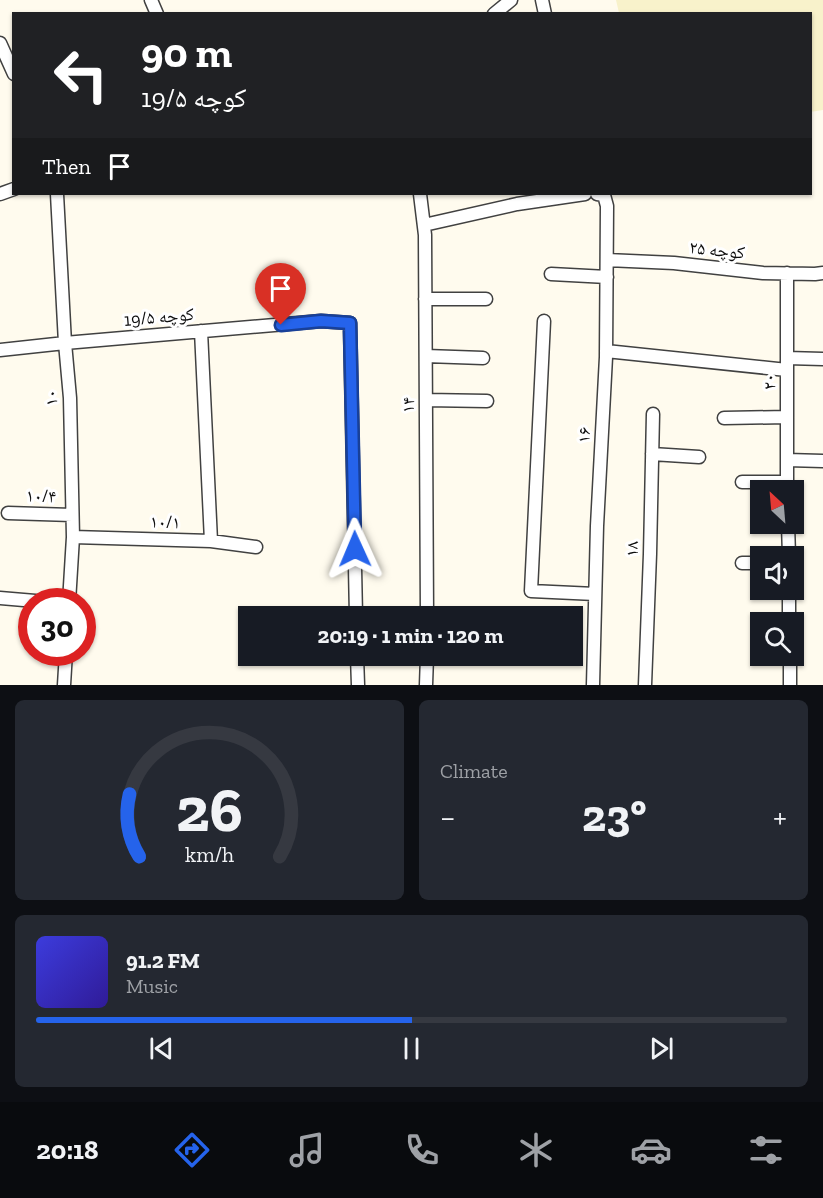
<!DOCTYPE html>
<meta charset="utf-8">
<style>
:root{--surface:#171b24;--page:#242831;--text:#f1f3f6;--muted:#9ea1a6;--line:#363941;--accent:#2563eb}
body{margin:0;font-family:"Zilla Slab","Noto Naskh Arabic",serif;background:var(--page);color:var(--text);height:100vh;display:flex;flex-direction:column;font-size:22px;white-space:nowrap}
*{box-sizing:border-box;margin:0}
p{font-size:20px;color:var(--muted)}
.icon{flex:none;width:33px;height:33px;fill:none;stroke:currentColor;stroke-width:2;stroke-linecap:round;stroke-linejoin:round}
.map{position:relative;height:685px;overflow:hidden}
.sheet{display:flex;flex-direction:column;gap:15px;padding:15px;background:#0d0f14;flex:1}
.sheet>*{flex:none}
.top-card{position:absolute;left:12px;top:12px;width:800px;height:183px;border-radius:0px;box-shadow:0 2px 4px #0004;background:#202124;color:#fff;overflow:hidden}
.needle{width:39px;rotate:334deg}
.buttons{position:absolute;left:750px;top:480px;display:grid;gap:12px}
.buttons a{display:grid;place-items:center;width:54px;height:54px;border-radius:0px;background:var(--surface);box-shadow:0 2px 4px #0004;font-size:30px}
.speed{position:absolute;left:18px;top:588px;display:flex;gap:12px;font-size:30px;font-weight:700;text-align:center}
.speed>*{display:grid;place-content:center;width:78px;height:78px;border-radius:50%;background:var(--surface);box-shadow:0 2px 4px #0004;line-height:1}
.speed .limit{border:9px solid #d22;background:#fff;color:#111}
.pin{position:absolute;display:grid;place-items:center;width:51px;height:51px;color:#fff;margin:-62px -26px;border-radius:50% 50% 50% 0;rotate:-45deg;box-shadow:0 0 6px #0007}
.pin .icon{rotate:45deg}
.me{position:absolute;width:66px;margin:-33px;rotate:359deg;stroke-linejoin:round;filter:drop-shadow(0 0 4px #0008)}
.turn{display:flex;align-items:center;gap:21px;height:126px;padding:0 30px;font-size:27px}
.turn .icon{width:78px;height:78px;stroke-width:2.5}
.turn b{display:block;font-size:42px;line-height:51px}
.then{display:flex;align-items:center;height:57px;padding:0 30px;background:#0003;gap:12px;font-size:22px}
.big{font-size:45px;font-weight:700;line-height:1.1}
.sheet .widget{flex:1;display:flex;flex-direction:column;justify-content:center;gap:9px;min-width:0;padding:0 21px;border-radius:9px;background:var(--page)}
.sheet .dial{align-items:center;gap:0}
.dial svg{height:156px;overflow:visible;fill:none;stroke:var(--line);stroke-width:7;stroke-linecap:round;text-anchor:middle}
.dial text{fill:var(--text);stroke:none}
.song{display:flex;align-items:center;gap:18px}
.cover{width:72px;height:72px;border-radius:9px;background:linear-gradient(135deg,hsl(240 70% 55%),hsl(250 70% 35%))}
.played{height:6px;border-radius:3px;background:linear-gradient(90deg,var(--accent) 50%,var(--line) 50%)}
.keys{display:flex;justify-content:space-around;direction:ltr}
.heat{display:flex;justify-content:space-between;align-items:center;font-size:33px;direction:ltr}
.sheet .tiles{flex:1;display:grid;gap:15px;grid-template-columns:1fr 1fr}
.widget:last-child{grid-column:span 2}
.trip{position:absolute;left:238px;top:606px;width:345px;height:60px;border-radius:0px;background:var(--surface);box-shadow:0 2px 4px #0004;font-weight:700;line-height:60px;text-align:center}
.tab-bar{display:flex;height:96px;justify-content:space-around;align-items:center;background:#090b0e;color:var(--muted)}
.tab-bar .icon{width:42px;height:42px}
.tab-bar .current{color:var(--accent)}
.tab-bar b{font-size:27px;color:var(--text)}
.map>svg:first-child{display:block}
.farmland{fill:#f8f2cb}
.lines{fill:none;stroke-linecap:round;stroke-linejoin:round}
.street-casing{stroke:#414141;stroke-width:15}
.street{stroke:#fff;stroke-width:12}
.route-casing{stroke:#184099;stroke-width:15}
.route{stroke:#2563eb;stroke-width:10}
.labels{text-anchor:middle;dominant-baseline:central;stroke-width:6;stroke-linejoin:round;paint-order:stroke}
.street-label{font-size:18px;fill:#0e0e0e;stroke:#fff}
</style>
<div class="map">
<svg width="823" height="685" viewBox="0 0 823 685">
<rect width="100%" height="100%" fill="#fffbee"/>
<path class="farmland" d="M616,0H823V110L810,112V14L619,13Z"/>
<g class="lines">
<g class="street-casing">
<path id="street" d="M151,0L157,14
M542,0L545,14
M494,14L511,0
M0,43L14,74
M0,194L14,189
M57,194L65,343L70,398L73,537L69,602
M420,194L425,235L427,616
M424,225L517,204L585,194
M607,260L674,263L763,273L815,274L823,273
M787,273V490
M551,274L607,277
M425,299H486
M544,321L531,591L595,594
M201,331L211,541
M0,350L65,343L321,321L350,323L356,616
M606,351L787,370
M426,356L483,358
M787,358L823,359
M426,400L487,401
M724,418L787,417
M652,454L699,457
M787,460L823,461
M742,482H787
M8,513L72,515
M788,524L789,556
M73,537L211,541L256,547
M742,563H760
M789,590V622
M0,598L47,602
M357,656L358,685
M790,656V685
M64,685L66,652
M426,685L427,656
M593,685L597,526L606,357L607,206L604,195L597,194
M645,685L650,554L653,414"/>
</g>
<use href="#street" class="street"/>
</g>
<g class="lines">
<g class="route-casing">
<path id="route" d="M281,325L321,321L350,323L355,549"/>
</g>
<use href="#route" class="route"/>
</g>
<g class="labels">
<g class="street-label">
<text transform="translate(717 250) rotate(6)">کوچه ۲۵</text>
<text transform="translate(159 317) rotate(-5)">کوچه 19/۵</text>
<text transform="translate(769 382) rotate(-90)">۲۰</text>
<text transform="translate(51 398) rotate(-93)">۱۰</text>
<text transform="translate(408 405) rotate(-90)">۱۴</text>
<text transform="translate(584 435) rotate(-87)">۱۶</text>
<text transform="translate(41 496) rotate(2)">۱۰/۴</text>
<text transform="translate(165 522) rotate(2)">۱۰/۱</text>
<text transform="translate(632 549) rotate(-88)">۱۸</text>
</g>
</g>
</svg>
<div class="buttons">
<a><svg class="needle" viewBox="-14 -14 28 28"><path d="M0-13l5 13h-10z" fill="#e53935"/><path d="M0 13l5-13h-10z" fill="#9ea1a6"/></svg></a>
<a><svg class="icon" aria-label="sound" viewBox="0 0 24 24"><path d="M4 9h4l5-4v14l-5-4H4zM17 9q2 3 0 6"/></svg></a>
<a><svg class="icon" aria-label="search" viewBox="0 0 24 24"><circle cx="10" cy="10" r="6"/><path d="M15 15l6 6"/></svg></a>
</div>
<div class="speed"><div class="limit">30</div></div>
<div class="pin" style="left:281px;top:325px;background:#d93025"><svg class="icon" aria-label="arrive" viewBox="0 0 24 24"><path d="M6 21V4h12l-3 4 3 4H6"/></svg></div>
<svg class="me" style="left:355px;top:549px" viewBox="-20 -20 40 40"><path d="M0-17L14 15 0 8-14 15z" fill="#2563eb" stroke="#fff" stroke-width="4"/></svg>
<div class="trip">20:19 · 1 min · 120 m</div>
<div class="top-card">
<div class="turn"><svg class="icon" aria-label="left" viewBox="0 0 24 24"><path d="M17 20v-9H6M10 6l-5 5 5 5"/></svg><div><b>90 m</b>کوچه 19/۵</div></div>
<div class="then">Then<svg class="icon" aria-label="arrive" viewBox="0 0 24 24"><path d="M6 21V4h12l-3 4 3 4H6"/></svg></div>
</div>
</div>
<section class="sheet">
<div class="tiles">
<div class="widget dial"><svg viewBox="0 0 100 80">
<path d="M14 69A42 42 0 1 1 86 69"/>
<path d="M14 69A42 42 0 0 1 9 37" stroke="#2563eb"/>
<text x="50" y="56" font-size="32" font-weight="700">26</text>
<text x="50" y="72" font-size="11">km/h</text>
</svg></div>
<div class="widget"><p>Climate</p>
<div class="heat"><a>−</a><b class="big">23°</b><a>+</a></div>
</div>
<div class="widget">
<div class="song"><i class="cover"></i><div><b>91.2 FM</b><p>Music</p></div></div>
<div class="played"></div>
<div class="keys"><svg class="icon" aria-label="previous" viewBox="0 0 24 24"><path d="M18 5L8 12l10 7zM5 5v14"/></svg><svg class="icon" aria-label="pause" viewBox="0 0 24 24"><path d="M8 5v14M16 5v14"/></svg><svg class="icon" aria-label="next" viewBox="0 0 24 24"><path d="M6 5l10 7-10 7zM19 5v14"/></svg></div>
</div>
</div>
</section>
<nav class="tab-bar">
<b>20:18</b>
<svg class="icon current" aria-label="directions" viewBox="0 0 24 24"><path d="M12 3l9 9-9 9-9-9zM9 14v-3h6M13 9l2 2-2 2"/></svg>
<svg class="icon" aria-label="music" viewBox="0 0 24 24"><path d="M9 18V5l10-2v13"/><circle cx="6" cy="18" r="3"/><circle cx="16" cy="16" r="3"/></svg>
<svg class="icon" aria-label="phone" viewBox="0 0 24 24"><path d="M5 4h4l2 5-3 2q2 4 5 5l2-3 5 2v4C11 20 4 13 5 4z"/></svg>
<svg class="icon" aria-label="climate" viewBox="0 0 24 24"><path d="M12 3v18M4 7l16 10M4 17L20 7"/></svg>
<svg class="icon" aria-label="car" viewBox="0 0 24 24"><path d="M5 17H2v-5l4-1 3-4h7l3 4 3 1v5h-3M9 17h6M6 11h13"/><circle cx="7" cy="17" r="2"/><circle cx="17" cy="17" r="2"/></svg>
<svg class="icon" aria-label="filters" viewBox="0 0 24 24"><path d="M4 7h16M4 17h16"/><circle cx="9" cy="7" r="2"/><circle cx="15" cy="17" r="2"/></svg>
</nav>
